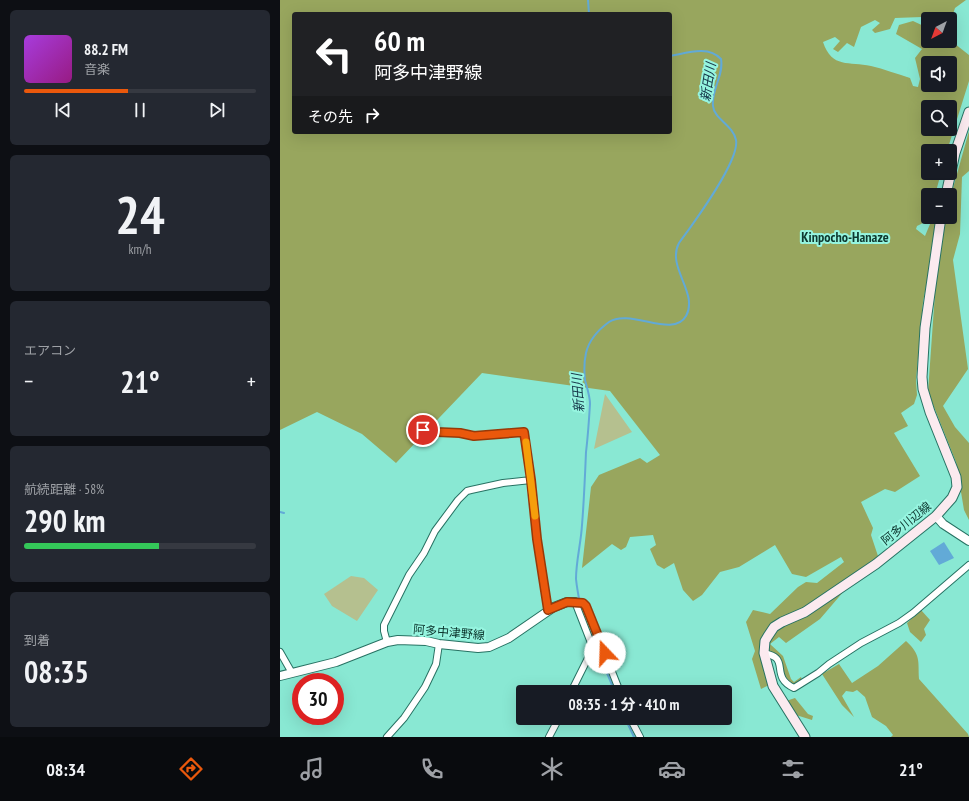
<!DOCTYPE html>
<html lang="ja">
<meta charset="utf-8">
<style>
:root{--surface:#171b24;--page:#242831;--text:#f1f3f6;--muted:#9ea1a6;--line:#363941;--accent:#ea580c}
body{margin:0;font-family:"PT Sans Narrow","Noto Sans JP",sans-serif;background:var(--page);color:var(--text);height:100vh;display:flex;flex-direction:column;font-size:15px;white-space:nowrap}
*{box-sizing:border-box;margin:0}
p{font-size:13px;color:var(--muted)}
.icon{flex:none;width:22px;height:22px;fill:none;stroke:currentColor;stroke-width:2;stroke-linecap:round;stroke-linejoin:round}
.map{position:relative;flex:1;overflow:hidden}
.panel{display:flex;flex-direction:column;gap:10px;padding:10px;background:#0d0f14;width:280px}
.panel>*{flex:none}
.hud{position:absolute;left:12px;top:12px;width:380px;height:122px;border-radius:4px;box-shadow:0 4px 16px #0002;background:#202124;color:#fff;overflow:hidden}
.needle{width:26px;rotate:221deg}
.buttons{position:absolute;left:641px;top:12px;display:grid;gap:8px}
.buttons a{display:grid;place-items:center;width:36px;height:36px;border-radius:4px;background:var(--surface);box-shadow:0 4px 16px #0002;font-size:20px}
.speed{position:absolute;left:12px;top:673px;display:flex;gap:8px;font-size:20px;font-weight:700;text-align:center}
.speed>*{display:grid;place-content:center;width:52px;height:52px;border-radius:50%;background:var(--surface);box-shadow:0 4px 16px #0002;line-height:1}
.speed .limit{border:6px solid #d22;background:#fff;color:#111}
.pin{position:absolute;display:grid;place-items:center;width:34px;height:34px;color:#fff;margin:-17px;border:2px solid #fff;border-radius:50%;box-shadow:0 1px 4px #0007}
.me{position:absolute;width:44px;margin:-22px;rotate:339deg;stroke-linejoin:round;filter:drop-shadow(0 0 3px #0008)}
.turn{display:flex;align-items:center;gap:14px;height:84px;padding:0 16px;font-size:18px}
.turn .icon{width:52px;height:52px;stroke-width:2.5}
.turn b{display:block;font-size:28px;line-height:34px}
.then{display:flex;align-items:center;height:38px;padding:0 16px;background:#0003;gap:8px;font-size:15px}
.big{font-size:30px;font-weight:700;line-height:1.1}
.panel .tile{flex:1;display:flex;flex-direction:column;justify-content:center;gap:6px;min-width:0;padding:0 14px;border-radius:6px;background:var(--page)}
.panel .dial{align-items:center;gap:0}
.dial b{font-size:52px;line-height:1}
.song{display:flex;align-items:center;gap:12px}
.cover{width:48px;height:48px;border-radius:6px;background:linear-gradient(135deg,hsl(280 70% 55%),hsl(310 70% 35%))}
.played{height:4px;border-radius:2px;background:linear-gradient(90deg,var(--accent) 45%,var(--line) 45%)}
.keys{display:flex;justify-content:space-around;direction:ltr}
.heat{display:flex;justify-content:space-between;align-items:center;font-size:22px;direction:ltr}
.charge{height:6px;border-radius:3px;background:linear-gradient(90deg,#34c759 58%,var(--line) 0)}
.trip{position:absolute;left:236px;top:685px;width:216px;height:40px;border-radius:4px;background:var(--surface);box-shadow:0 4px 16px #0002;font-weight:700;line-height:40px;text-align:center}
.menu{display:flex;height:64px;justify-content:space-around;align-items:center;background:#090b0e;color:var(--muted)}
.menu .icon{width:28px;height:28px}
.menu .on{color:var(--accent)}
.menu b{font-size:18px;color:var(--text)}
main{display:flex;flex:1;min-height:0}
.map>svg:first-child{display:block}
.green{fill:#b5c08f}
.forest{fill:#98a65e;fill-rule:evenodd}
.water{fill:#62aad7}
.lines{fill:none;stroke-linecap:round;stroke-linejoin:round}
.stream{stroke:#62aad7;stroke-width:2}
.minor-casing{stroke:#277263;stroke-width:8}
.tertiary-casing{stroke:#277263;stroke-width:10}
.secondary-casing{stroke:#277263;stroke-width:11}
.minor{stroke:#fff;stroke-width:6}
.tertiary{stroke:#fff;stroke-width:8}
.secondary{stroke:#fbeaef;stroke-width:9}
.route-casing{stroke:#983908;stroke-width:10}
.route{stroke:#ea580c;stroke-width:7}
.slow{stroke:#f59e0b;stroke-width:7}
.labels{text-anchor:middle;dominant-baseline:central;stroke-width:4;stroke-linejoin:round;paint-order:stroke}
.street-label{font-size:12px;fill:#0d372f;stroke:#96f5e0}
.water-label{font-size:13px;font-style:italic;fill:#143447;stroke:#96f5e0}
.quarter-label{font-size:14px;font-weight:bold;fill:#0d372f;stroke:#96f5e0}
</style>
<main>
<section class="panel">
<div class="tile">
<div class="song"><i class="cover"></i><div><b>88.2 FM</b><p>音楽</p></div></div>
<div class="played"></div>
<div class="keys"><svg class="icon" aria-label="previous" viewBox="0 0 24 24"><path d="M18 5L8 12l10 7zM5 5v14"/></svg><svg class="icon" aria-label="pause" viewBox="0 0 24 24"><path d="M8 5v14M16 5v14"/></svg><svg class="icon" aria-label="next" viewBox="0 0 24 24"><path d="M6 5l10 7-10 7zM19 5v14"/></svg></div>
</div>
<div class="tile dial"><b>24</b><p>km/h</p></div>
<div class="tile"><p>エアコン</p>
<div class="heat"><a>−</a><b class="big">21°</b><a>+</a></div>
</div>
<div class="tile"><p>航続距離 · 58%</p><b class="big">290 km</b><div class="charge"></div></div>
<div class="tile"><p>到着</p><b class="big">08:35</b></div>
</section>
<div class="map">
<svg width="689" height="737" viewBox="0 0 689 737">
<rect width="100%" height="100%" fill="#89e8d3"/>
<path class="green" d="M325,394L352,432L314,449Z
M71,576L84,578L98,590L77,621L52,606L44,594Z"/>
<path class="forest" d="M0,0H686L675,8L670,23V19H648L642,17L615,18L610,29L595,33L592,30L600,23L595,20L581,27L574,47L567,43L558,52L553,49L560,41L555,37L543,42C552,69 569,61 591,66C604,69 617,74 630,78L633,86L638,87L640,79L635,58L642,49L616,34L619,25L633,21L648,28V41L670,40L689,55V81L667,151H648V173H661L655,195H648V217H650L647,221L637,226L636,229L645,236L653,217H659L643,302L636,380L637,395L634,404L621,413L628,426L614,433L640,476L615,492L605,489L581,502L593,528L591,535L598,556L564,591L540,619L506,643L499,637L490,644L503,656L511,679L514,682L521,677L522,680L513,686C504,679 501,666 498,656L487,650L489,685L481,689L472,659L475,651L466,622L473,610L490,614L518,587L526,582L537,583L564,562L561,557L526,577L512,574L495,545L459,567L440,572L422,595L413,601L403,590L394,563L384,569L377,565L370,549L376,545L373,535L350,537L346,547L341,550L332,544L302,568L311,487L319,475L360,458L367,463L380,455L330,391L202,373L116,463L82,434L37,412L0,430ZM14,14H390V132H14ZM648,63H670V85H648ZM648,107H670V129H648Z
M689,131V171L682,177L680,234L673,260L688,369L663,406L675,427L689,443V520L684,510L676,462L648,392L657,265L666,217H670V199Z
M641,610L650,620L644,629L646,635L641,642L630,632L627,623Z
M626,641C641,655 638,660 639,679L688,734L689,737H611L613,735L606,726L592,717L585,697L577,690L573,692L566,691L562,696L574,717L562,705L542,674L559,664L572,683L598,666Z
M515,698L528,714L533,716L532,720L516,715L506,701Z"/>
<path class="water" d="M664,542L674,558L659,565L650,551Z"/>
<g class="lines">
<path class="stream" d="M308,0L309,14
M0,512L4,513
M301,609C299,599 297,589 296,579C296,561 301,543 302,525C304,501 305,476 306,452C308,436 309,420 310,404C310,396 307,388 305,380C304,371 304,362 306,353C309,340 318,330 329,322C350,308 393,339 406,316C419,293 386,267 399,243C412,225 460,161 456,140C453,125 434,119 433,106C431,90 444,75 441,59C428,45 407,53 390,56
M309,630L335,692
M345,718L354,737"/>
<g class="minor-casing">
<path id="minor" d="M138,426L146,431L180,433L194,436L244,432L251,480L257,539L268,610
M107,642L104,631V625L129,575L144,553L155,531L178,500L187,491L191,490L223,483L251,480
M0,652L12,673
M484,653C488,654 493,655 496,658C504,665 494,679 514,688L538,673L549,664L581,643L619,623L633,613L689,565
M291,692L313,648L295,602L303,603L306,606L340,692
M350,718L360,737
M107,737L124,718L145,687L156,664L159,644
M269,737L279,718"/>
</g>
<g class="tertiary-casing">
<path id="tertiary" d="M656,516L663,524L689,541
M0,676L56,662L107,642L118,640L146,641L159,644L198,648L209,647L229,638L274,607L287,602H295"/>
</g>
<g class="secondary-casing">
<path id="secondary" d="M666,195L675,153L689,112
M525,737L493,686L484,653L485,641L488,636L494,627L502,622L525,612L596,564L656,516L672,498L677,487L676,477L650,412L643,389L642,377L645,328L661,217"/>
</g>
<use href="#minor" class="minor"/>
<use href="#tertiary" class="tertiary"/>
<use href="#secondary" class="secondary"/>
</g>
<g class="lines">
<g class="route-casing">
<path id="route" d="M143,430L157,432L180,433L194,436L244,432L251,480L257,539L268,610L287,602L303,603L306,606L325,653"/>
</g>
<use href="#route" class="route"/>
<path class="slow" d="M246,442L255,516"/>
</g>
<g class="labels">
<g class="street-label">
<text transform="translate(626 523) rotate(-39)">阿多川辺線</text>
<text transform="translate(169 632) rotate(5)">阿多中津野線</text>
</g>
<g class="water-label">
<text transform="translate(428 82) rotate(-81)">新田川</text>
<text transform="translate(298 393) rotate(-94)">新田川</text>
</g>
<g class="quarter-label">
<text x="565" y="237">Kinpocho-Hanaze</text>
</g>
</g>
</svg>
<div class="buttons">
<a><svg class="needle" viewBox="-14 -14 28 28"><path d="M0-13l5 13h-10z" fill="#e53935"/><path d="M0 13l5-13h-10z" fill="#9ea1a6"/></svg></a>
<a><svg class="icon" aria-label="sound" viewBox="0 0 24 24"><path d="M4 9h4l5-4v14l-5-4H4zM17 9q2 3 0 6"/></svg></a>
<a><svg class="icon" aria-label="search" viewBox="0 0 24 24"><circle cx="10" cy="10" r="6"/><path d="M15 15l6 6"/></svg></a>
<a>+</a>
<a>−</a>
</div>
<div class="speed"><div class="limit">30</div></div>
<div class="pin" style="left:143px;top:430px;background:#d93025"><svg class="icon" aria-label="arrive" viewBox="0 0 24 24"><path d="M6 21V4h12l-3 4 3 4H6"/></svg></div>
<svg class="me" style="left:325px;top:653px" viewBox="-20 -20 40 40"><circle r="19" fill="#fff"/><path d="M0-13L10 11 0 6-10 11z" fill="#ea580c"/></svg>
<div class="trip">08:35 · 1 分 · 410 m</div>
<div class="hud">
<div class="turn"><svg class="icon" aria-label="left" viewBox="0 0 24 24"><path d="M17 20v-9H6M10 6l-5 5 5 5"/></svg><div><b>60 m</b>阿多中津野線</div></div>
<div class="then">その先<svg class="icon" aria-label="right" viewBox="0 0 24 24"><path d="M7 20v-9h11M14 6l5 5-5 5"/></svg></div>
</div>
</div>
</main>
<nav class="menu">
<b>08:34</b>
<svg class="icon on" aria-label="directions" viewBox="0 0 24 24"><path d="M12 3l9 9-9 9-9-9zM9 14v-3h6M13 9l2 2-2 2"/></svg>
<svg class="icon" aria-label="music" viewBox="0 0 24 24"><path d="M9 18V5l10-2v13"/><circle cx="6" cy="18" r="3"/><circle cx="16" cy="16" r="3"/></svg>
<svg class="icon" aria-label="phone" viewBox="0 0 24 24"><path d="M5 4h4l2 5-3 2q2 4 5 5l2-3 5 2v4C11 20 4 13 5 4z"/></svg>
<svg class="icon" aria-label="climate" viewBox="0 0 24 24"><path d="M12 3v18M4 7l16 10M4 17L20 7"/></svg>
<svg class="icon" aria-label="car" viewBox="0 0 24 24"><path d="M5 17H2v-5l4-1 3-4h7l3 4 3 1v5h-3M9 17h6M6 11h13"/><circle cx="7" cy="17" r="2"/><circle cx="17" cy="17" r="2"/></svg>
<svg class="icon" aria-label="filters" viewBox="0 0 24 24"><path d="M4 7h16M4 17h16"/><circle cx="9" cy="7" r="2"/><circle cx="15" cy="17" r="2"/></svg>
<b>21°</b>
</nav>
